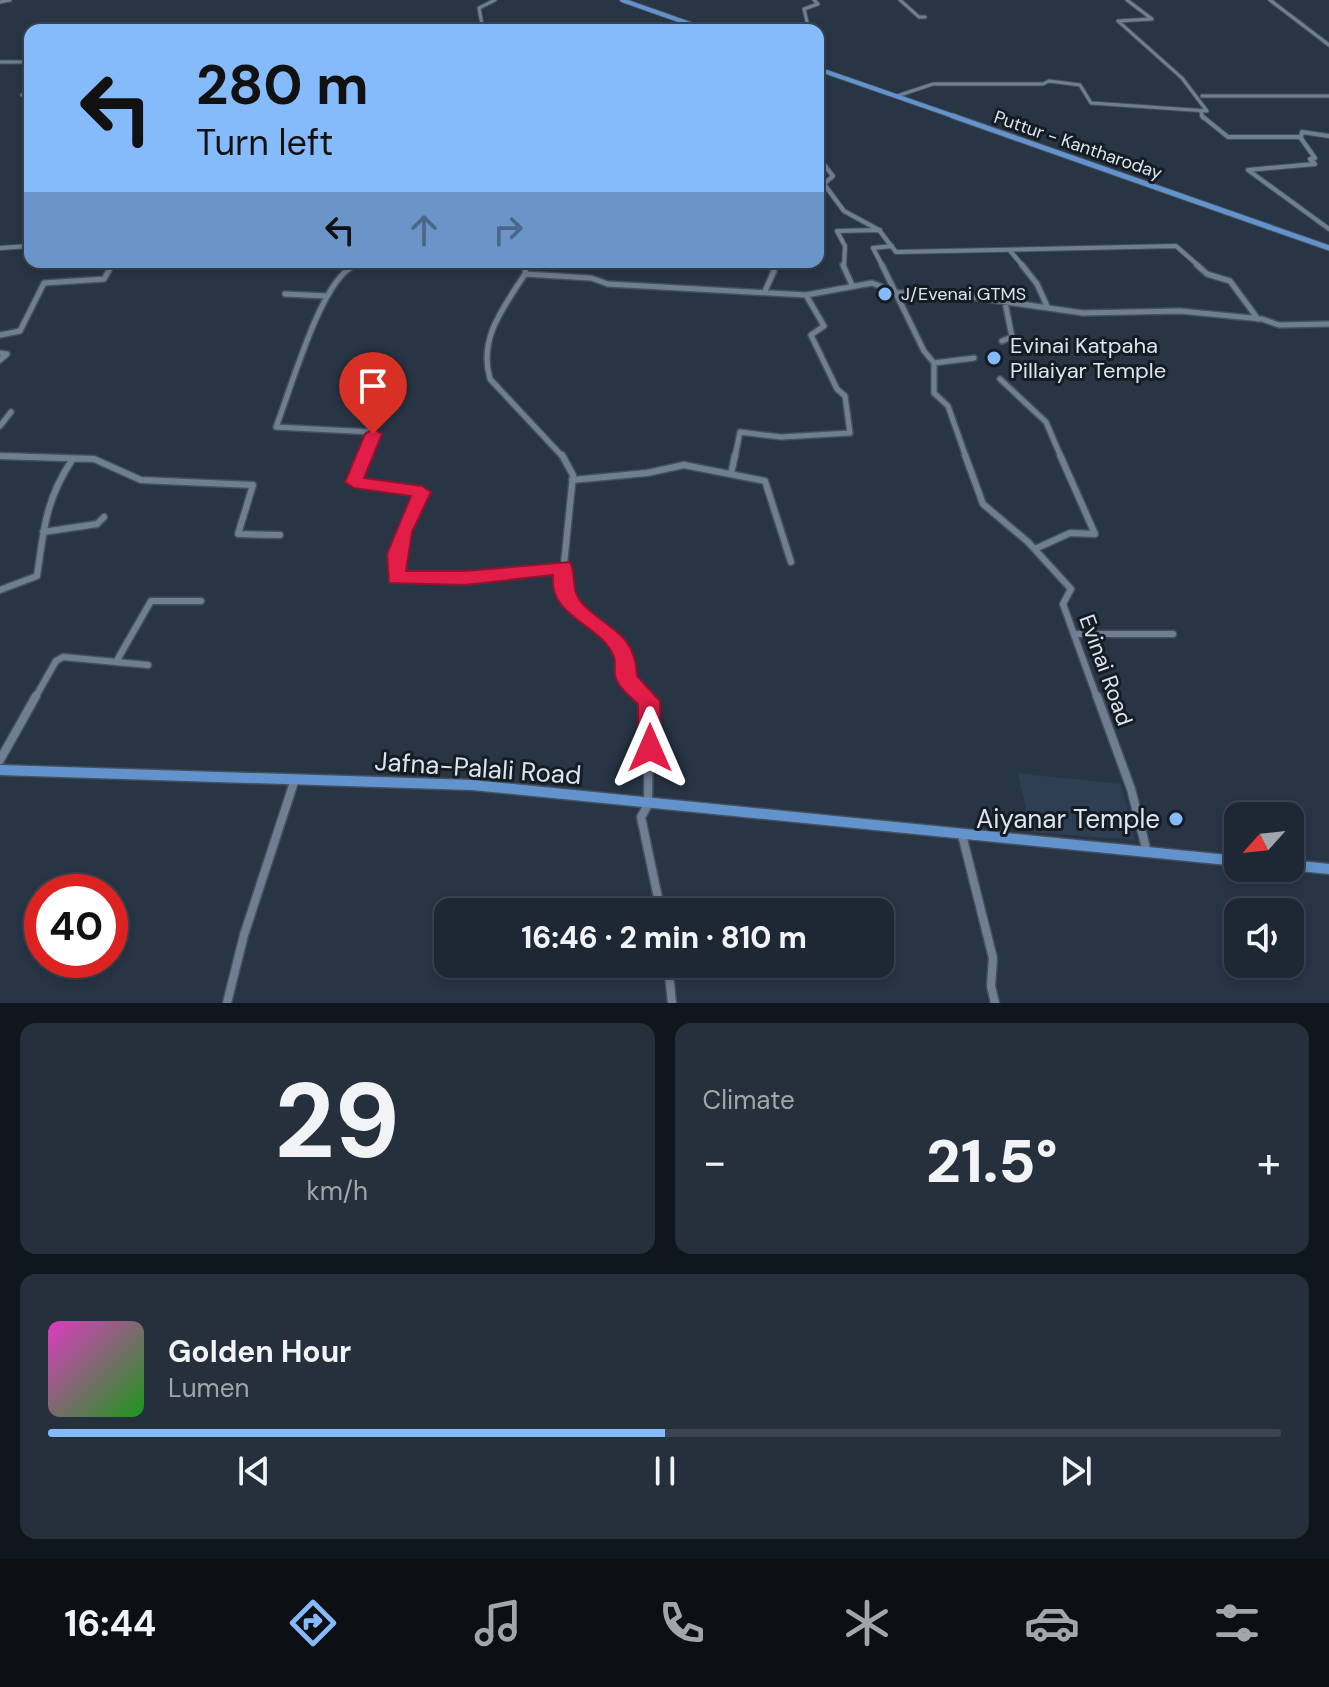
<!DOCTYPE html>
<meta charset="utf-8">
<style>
:root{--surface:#1e2834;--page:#26303c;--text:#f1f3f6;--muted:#a1a6ac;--line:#3c444f;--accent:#86bbfb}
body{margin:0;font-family:"DM Sans",sans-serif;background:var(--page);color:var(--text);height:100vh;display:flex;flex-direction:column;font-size:30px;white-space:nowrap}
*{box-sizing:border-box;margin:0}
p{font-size:26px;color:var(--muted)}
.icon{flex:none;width:44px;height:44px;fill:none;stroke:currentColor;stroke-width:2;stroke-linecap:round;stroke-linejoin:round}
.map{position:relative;height:1003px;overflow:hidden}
.drawer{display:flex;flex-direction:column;gap:20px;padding:20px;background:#10161d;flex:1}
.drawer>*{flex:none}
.banner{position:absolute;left:24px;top:24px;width:800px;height:244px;border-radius:16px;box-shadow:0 4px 12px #0003,0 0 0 2px var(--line);background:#86bbfb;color:#111;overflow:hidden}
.needle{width:52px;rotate:243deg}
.buttons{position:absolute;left:1224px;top:802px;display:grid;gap:16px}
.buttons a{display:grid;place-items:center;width:80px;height:80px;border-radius:16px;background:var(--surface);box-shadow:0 4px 12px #0003,0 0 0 2px var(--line);font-size:40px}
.speed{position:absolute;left:24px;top:874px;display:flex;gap:16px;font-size:40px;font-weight:700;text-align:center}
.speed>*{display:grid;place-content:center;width:104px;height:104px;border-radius:50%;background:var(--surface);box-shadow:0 4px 12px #0003,0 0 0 2px var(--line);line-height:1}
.speed .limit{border:12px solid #d22;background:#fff;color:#111}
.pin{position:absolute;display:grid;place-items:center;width:68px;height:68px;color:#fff;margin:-82px -34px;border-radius:50% 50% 50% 0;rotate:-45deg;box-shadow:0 0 8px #0007}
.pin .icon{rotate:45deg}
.me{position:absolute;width:88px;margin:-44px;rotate:0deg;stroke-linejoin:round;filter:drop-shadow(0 0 6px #0008)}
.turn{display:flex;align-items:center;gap:28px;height:168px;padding:0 40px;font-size:36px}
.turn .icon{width:104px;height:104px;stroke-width:2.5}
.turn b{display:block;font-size:56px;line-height:68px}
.lanes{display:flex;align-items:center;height:76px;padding:0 40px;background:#0003;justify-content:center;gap:40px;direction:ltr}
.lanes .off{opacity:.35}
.big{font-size:60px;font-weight:800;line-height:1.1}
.drawer .card{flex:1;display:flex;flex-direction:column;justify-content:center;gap:12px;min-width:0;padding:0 28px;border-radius:16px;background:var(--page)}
.drawer .dial{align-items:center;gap:0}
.dial b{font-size:104px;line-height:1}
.song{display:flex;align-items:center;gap:24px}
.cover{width:96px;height:96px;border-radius:12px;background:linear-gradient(135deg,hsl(310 70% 55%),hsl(120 70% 35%))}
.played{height:8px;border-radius:4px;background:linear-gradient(90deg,var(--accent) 50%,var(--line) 50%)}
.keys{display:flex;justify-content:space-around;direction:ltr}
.heat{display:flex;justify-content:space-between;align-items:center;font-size:44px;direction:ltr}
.drawer .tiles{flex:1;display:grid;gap:20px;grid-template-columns:1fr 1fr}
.card:last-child{grid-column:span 2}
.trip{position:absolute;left:434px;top:898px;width:460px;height:80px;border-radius:16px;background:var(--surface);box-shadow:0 4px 12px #0003,0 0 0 2px var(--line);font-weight:800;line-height:80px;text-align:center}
.dock{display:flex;height:128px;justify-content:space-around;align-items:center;background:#0c1015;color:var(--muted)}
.dock .icon{width:56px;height:56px}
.dock .current{color:var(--accent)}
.dock b{font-size:36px;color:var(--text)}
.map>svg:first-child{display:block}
.built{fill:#2e3e53}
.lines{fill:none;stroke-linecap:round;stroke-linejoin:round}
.minor-far4-casing{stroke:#45505e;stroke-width:5}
.minor-far3-casing{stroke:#45505e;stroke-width:6}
.minor-far2-casing{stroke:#45505e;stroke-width:8}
.minor-far1-casing{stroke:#45505e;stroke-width:9}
.minor-casing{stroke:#45505e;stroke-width:11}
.major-far2-casing{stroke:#45505e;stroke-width:6}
.major-far1-casing{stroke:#45505e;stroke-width:7}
.major-casing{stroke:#45505e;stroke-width:13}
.minor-far4{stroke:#6f7e91;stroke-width:3}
.minor-far3{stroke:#6f7e91;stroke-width:4}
.minor-far2{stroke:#6f7e91;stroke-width:5}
.minor-far1{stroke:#6f7e91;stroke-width:6}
.minor{stroke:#6f7e91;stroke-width:8}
.major-far2{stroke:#6293cd;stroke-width:4}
.major-far1{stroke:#6293cd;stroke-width:5}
.major{stroke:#6293cd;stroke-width:10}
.route{fill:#e11d48;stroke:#92132f;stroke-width:2}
.poi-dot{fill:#86bbfb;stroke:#161c23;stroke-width:3}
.labels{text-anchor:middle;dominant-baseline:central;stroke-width:6;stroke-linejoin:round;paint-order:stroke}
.far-street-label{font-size:18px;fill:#dce5ef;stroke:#161c23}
.far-poi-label{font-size:18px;fill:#dce5ef;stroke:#161c23;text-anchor:start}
.poi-label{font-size:22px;fill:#dce5ef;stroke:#161c23;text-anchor:start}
.street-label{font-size:22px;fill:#dce5ef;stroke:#161c23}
.near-street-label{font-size:26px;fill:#dce5ef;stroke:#161c23}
.near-poi-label{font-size:26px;fill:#dce5ef;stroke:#161c23;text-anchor:end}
</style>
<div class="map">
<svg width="1329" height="1003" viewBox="0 0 1329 1003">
<rect width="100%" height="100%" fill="#283545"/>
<path class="built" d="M1018,773L1121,784L1135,840L1031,832Z"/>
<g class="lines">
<g class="minor-far4-casing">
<path id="minor-far4" d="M900,0L919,17H925
M1270,0L1329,45
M0,2L10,0
M483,30L479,8L495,0
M809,30L804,9L818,4L814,0
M0,62H30
M30,88L22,95L30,96
M897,96L933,84H1043L1049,81L1080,85L1091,103L1207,111L1182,78L1118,21L1152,19L1127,0
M1202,96H1329
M1201,112L1203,118"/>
</g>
<g class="minor-far3-casing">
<path id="minor-far3" d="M1202,116L1228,137H1301L1302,132L1329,136
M1300,137L1315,158L1310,159L1315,164L1248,170L1329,229
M818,157L833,176L824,184L844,211L879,230L896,252L1176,246L1200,267
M0,248L30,246
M1011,252L1024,267
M770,262L772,267
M111,267L114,262
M351,267L459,266L464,262
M526,267V262
M844,267L845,246L837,231L880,230
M883,267L873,248L892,246"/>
</g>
<g class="minor-far2-casing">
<path id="minor-far2" d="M526,265L525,274C504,307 478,338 490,379L563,457
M843,265L852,285
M882,265L924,351L934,363V393L948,406L966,457
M1022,265L1037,284L1047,306
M1197,265L1207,274L1230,281L1258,319
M525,274L591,278L608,284L806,295L872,283L898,293H944L1083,313L1180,311L1262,319L1279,325L1329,324
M765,291L774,271L771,265
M285,294L327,296
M0,335L20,331L44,283L104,279L112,265
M1002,341L1012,337L1005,302
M0,353L7,354L0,360
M934,363L974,358
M1000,379L1046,422L1061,457
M0,426L11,412
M0,456L26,457
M364,457L372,432L276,427C290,392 321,279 354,266L460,265
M735,457L740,432L781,437L850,433L845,396L837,389L811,335L824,326L806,295"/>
</g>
<g class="minor-far1-casing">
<path id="minor-far1" d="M364,455L355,483L422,492L399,544L396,578H465L563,567
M562,455L573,475L562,584L574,608L608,633L625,655L626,679L646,698
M965,455L983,504L1028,542L1071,589L1063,604L1097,698
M0,456L94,459L141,480L253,485L238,534L280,535
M731,474L735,455
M572,480L647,473L684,465L765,481L791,562
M43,532L97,524L104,517
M1035,549L1070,533L1095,534L1060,455
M0,590L37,576C44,529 45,501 72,460
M1074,634H1173
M116,662L151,601H201
M35,698L56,661L63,657L148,665"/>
</g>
<g class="minor-casing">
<path id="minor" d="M644,696L649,701L648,805L641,817L661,912
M1097,696L1131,789L1147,852
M0,760L36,696
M962,835L993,958L991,986L995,1003
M668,964L672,1003
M227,1003L244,935L295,779"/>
</g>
<g class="major-far2-casing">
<path id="major-far2" d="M622,0L707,30
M818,69L959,118"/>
</g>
<g class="major-far1-casing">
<path id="major-far1" d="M953,116L1329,248"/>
</g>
<g class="major-casing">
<path id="major" d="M0,770L472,785L1238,861
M1290,865L1329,869"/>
</g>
<use href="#minor-far4" class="minor-far4"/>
<use href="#minor-far3" class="minor-far3"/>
<use href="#minor-far2" class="minor-far2"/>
<use href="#minor-far1" class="minor-far1"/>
<use href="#minor" class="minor"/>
<use href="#major-far2" class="major-far2"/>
<use href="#major-far1" class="major-far1"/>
<use href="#major" class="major"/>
</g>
<path class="route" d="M373,429L382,434L364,478L422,486L431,492L412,532L406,571H465L570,562C577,576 570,590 582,603C608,631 635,631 637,676L660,701L661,748L658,755H642L638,748V704C630,696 617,687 615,675C614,670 616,662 614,657C602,624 548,618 553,575L465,585L389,583L387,554L411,496L354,488L345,482L365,434Z"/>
<g class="poi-dot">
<circle cx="885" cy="294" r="8"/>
<circle cx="994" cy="358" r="8"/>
<circle cx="1176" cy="819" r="8"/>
</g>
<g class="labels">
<g class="far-street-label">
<text transform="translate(1078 145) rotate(19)">Puttur - Kantharoday</text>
</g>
<g class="far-poi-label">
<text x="901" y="294">J/Evenai GTMS</text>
</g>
<g class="poi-label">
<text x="1010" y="345">Evinai Katpaha<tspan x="1010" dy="25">Pillaiyar Temple</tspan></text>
</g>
<g class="street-label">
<text transform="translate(1106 670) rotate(70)">Evinai Road</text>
</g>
<g class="near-street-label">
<text transform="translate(478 768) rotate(4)">Jafna-Palali Road</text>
</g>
<g class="near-poi-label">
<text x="1160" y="819">Aiyanar Temple</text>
</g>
</g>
</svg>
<div class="buttons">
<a><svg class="needle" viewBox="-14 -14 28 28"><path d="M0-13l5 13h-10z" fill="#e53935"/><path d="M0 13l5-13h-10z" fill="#a1a6ac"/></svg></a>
<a><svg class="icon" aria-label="sound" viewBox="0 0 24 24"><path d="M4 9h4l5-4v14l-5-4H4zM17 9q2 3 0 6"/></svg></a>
</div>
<div class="speed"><div class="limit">40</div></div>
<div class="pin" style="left:373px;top:434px;background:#d93025"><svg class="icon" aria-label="arrive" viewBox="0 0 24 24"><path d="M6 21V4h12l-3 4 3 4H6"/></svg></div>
<svg class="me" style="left:650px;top:748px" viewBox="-20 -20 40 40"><path d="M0-17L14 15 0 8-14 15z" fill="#e11d48" stroke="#fff" stroke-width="4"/></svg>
<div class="trip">16:46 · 2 min · 810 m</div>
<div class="banner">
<div class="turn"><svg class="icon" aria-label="left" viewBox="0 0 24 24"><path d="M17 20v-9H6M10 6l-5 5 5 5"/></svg><div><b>280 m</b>Turn left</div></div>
<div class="lanes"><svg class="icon" aria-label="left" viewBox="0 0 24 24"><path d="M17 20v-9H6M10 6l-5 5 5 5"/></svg><svg class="icon off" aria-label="ahead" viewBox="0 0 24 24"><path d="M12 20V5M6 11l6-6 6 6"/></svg><svg class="icon off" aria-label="right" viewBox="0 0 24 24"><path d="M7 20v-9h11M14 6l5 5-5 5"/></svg></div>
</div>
</div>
<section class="drawer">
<div class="tiles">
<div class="card dial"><b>29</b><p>km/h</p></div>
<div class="card"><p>Climate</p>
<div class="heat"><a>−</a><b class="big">21.5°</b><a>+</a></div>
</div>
<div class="card">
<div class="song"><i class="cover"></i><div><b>Golden Hour</b><p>Lumen</p></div></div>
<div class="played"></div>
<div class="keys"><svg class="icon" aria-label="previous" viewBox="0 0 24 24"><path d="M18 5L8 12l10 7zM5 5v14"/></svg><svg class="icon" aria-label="pause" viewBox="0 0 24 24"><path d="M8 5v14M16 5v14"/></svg><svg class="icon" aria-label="next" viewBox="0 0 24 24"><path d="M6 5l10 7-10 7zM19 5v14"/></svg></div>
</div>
</div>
</section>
<nav class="dock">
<b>16:44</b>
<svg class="icon current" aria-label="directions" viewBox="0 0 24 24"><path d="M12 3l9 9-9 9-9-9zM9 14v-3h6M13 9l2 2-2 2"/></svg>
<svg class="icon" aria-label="music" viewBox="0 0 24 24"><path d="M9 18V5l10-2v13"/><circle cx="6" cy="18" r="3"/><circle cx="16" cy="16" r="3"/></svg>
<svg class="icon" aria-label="phone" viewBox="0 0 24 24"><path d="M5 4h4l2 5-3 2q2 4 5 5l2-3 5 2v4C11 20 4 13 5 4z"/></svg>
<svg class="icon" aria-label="climate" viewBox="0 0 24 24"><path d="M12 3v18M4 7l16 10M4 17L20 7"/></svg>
<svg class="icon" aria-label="car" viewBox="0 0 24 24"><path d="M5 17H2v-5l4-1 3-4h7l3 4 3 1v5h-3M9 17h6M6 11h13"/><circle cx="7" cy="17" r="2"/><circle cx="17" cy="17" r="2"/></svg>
<svg class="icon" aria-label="filters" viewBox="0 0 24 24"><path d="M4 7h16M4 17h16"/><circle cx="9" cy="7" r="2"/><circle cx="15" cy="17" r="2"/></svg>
</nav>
